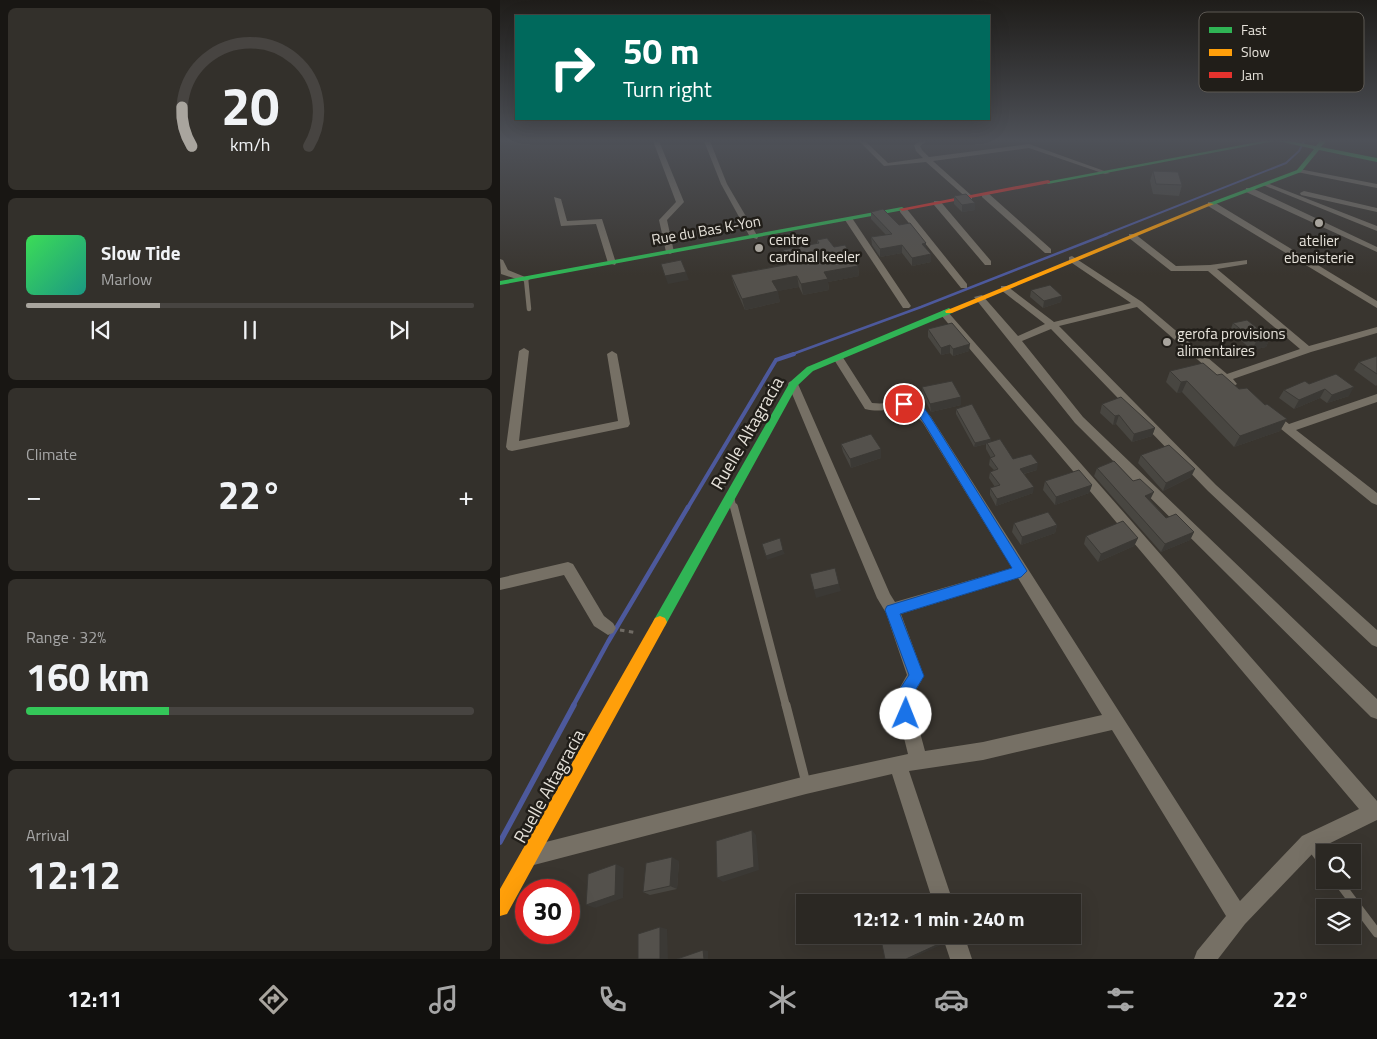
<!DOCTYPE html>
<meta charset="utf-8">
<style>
:root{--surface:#2b2823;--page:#33302b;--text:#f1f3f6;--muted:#a6a6a6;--line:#474441;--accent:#a9a59e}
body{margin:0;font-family:"Titillium Web",sans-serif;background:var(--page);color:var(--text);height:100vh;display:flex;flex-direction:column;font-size:19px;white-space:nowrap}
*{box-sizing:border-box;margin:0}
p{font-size:16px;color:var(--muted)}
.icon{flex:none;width:28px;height:28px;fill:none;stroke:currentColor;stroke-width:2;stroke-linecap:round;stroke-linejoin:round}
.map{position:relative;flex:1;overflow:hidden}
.sheet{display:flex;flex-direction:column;gap:8px;padding:8px;background:#181613;width:500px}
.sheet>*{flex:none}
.hud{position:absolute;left:15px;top:15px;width:475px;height:105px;border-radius:0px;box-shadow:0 5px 20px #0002,0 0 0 1px var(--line);background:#00695c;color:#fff;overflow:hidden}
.tools{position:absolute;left:816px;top:844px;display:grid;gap:10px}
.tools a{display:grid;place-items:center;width:45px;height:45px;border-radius:0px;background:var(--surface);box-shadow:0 5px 20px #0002,0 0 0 1px var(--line);font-size:25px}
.speed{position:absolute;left:15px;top:879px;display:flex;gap:10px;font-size:25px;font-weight:700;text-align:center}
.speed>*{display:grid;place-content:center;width:65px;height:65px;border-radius:50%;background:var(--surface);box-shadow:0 5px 20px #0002,0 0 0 1px var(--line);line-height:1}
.speed .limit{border:8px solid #d22;background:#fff;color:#111}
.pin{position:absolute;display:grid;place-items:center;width:42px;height:42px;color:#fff;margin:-21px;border:2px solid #fff;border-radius:50%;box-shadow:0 1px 5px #0007}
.me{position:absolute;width:55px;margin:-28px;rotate:1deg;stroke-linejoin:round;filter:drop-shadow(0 0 4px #0008)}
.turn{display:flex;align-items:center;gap:18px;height:105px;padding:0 25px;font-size:22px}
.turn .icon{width:65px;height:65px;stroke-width:2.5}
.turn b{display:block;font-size:35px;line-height:42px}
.big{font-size:38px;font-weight:700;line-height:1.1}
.sheet .tile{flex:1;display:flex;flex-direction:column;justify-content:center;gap:8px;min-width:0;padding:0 18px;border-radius:8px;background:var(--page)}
.sheet .dial{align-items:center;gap:0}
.dial svg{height:130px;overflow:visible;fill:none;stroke:var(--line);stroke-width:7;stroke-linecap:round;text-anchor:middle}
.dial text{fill:var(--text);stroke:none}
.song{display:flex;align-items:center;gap:15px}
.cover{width:60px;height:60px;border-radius:8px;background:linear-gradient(135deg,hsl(130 70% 55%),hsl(170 70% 35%))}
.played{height:5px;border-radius:2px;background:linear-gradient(90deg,var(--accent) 30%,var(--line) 30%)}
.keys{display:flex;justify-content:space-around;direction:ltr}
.heat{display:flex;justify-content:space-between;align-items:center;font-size:28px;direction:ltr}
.charge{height:8px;border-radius:4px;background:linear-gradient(90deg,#34c759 32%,var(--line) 0)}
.trip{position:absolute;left:296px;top:894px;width:285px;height:50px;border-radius:0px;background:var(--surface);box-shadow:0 5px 20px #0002,0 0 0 1px var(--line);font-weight:700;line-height:50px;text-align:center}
.tabs{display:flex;height:80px;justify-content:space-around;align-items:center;background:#11100e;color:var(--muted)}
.tabs .icon{width:35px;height:35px}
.tabs .selected{color:var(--accent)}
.tabs b{font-size:22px;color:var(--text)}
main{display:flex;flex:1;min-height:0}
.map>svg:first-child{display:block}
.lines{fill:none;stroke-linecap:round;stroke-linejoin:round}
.stream-far4{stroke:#4d599c;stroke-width:2}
.stream-far3{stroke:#4d599c;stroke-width:2.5}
.stream-far2{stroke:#4d599c;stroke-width:4}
.stream-far1{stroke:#4d599c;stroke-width:4.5}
.stream{stroke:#4d599c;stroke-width:5.5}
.path{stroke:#706b64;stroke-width:3;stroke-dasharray:4.5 4.5;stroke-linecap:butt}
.lane-far3{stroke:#767065;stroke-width:4.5}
.lane-far2{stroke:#767065;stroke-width:5.5}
.lane-far1{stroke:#767065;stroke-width:8}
.lane{stroke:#767065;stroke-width:9}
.street{fill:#767065;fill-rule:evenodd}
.fast{fill:#30b455;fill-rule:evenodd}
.slow{fill:#ff9f0a;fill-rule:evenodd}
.jam{fill:#e5322d;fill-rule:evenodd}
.wall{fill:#484641}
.shaded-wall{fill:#3b3935}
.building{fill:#54514c;stroke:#3b3935}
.route{fill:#1a73e8;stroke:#114b97}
.poi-dot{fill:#a9a59e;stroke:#211e19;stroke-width:2}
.labels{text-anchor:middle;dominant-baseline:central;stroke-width:5;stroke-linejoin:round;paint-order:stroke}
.far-street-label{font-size:15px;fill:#e5e1d9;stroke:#211e19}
.far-poi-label{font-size:15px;fill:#e5e1d9;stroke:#211e19;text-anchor:start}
.street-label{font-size:18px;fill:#e5e1d9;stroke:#211e19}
.key{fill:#211e19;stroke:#5c5853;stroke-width:1}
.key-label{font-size:14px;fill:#e5e1d9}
</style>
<main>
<section class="sheet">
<div class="tile dial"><svg viewBox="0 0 100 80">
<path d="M14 69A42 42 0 1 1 86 69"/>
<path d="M14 69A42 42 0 0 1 8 45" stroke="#a9a59e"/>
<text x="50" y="56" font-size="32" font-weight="700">20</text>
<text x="50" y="72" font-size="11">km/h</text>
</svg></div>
<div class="tile">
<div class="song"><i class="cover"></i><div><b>Slow Tide</b><p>Marlow</p></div></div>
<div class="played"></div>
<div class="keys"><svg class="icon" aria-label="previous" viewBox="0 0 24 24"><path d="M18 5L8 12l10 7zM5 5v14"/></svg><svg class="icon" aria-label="pause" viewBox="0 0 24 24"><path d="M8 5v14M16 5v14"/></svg><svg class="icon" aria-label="next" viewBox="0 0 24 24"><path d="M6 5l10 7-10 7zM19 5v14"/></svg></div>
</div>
<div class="tile"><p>Climate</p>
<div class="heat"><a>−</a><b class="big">22°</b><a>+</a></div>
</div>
<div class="tile"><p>Range · 32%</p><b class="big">160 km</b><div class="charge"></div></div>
<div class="tile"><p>Arrival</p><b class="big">12:12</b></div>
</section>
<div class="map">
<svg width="877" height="959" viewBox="0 0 877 959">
<rect width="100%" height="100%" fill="#39352f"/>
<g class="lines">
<path class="stream-far4" d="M604,235L786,163L799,151L804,141"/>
<path class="stream-far3" d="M290,355L421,307L607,234"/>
<path class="stream-far2" d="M187,509L276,360L294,354"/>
<path class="stream-far1" d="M73,706L108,642L188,507"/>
<path class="stream" d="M0,842L74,705"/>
<path class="path" d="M120,630L137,633"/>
<path class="lane-far3" d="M26,279L29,309"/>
<path class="lane-far2" d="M232,500L234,509"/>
<path class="lane-far1" d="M234,507L286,706"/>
<path class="lane" d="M286,705L306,783
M811,846L825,865
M837,880L877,933"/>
<path class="street" d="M153,141H159L184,202L167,220L174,252L170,254L166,252L159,220L176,202Z
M204,141H210L227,184L258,237L257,239L250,237L221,184Z
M359,141H365L388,163L423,158L416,151L414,145L420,141H427L420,146L422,150L429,157L529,144L610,173L605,174L529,148L433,161L472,196V200H469L426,162L384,166Z
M799,169L877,184V188L797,172V170Z
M763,183H767L877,226V231L763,185Z
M746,188H752L877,247V252L746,192Z
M804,191L877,208V212L801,195L800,193Z
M482,193H488L551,249V253H545L482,197Z
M54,197L61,199L67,221L102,219L116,263L115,265L108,263L96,224L61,226Z
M434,201H440L491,261V265H485L434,205Z
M708,202H714L877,301V308L708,206Z
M400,208H406L467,284V288H461L400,212Z
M346,218H352L411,306L409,308H403L345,220Z
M629,234H635L676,266L710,265L747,260V264L717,269L809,346L877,327V333L811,352L733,379L737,384L732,387L728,386L637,307L559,326L716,485L877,630V647L872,645L708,491L551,329L522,341L583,417L877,699V719L871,717L575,423L474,297L482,295L518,336L545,324L501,290V286H507L554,322L631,303L569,261V257L572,256L642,302L727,374L800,349L708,271H671L629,238Z
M0,259L3,260L8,270L30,279L26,282L1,274Z
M444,310L447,311L877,801V820L816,850L745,924L718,959H694L697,951L726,916L612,730L483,760L409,771L453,902H433L392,774L306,794L30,866L23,863L20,856L23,849L30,846L306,776L408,754L394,698L407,675L386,613L377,598L288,384L289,382L293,381L298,384L390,594L395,602L512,568L423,423C400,395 394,416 365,409L333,358L338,355L342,356L372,403C401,406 408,390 431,417L740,901L802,836L859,809L441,315L439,313ZM518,578L602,715L483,742L425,751L411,699L424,676L401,614Z
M24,348L29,351L19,441L118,421L107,354L112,351L117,354L130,424L128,427L12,451L8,450L6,447L19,351Z
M877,394V402L796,430L877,493V505L872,503L765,416L767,413H775L789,424Z
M68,562L73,564L104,616L113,623L116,628L113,633L108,635L94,626L64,575L0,590V578Z
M442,935H464L472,959H450Z"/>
<path class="fast" d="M763,141H775L548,184L545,182Z
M778,141H789L816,146L820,141H826L821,147L877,158V162L819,150L801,172L713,205H709V203L797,170L814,149Z
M402,207L405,209L404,210L0,285V281Z
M449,308L453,311L452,313L313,371L297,386L165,626L160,628L155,626L153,622L155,618L290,382L307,367Z"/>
<path class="slow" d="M709,203L714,204L452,313H446L445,311Z
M160,616L165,618L167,622L165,626L7,914L0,916V889L155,618Z"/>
<path class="jam" d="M548,180L550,181V183L402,211L399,209Z"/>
</g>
<path class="wall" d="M619,141H629L628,144Z
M653,171L682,185L679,196L653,194L650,181Z
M454,196L475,203V210L462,212L454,204Z
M371,212L399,225L426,249L431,254V262L412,266L402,253L380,257L372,245L371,237L386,235L371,219Z
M317,240L334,247L358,266L359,276L328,282L329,290L303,295L299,287L277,291L280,302L245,310L234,285L231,275L287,264L285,261L283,250L317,244Z
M531,290L562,296L561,302L543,308L530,297Z
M733,323L770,338L766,347L752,350L730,331Z
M428,329L469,351L453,356L450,353L441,355L428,337Z
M877,356V385L876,386L854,370L859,362Z
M670,371L717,375L787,419L780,431L734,447L682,392L677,393L666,382Z
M809,384L849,396L827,403L820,398L794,409L779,398L784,390Z
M422,387L461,405L431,412L423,396Z
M602,404L655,428L652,436L632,442L616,424L613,425L600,413Z
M456,409L491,442L513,459L537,470L524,474L533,493L496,506L490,495V488L495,487L489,478L490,472L494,470L489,465L490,458H491L486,449V444L474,447L456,414Z
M341,444L381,458L351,468L343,452Z
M641,455L691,477L663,491L638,463Z
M597,468L650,500L666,518L694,532L690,540L661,552L594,476Z
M545,481L592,485L589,493L555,505L543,490Z
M514,523L557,525L555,533L521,545L512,532Z
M586,536L638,538L634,546L598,562L584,544Z
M179,861L177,889L150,895L143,892Z"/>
<path class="shaded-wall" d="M475,203V210L462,212V205Z
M426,243V250L422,244Z
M402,245V253L380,257V249Z
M431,254V262L412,266V258Z
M358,266L359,276L328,282L329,290L303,295L301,284L324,272Z
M186,272L189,280L168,284L165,276Z
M297,276L299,287L274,292L272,281Z
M278,291L280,302L245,310L242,299Z
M562,296L561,302L543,308L544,301Z
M770,338L766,347L752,350L756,342Z
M470,344L469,351L453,356V349Z
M450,345V353L441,355V348Z
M687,381L682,392L677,393L681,382Z
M854,387L849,396L827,403L832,395Z
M825,389L820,398L794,409L799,400Z
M461,397V405L431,412L430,404Z
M619,415L616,424L613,425L615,416Z
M787,419L780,431L734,447L740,436Z
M655,428L652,436L632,442L634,434Z
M491,439V443H487L486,444L474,447L475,443Z
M381,449V458L351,468L350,459Z
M538,463L537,470L519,475L520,469Z
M695,469L691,477L663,491L666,483Z
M592,485L589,493L555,505L556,497Z
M534,487L533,493L496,506L497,499Z
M654,492L650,500L645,496Z
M557,525L555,533L521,545L522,537Z
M694,532L690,540L661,552L665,544Z
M638,538L634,546L598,562L601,554Z
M283,550L285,554L267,560L266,556Z
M339,584L341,591L316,598L314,590Z
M252,830L256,835L259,870L223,882L217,878Z
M172,857L179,861L177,889L170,886Z
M116,864L124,868L123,898L95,908L86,905Z
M160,927L167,929L168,959H160Z
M443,942V944L410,959H406Z
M203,950L208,951V959H204Z"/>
<path class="building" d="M653,171L678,172L682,185L656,184Z
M466,194L475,203L462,205L454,196Z
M383,209L399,225L410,223L426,243L422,244L431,254L412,258L402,245L380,249L371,237L392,234L371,212Z
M327,238L334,247L345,245L358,266L324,272L328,279L301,284L297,276L272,281L278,291L242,299L231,275L290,264L283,250L319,243L317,240Z
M181,260L186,272L165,276L161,264Z
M550,285L562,296L544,301L531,290Z
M747,320L770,338L756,342L733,323Z
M452,323L470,344L453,349L450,345L441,348L428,329Z
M877,356V374L859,362Z
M703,363L717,375L722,374L739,389L747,388L765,405L767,404L787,419L740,436L687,381L681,382L670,371Z
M836,374L854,387L832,395L825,389L799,400L784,390L805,381L809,384Z
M452,381L461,397L430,404L422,387Z
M621,397L655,428L634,434L619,415L615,416L602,404Z
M472,404L491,439L475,443L456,409Z
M371,434L381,449L350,459L341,444Z
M500,439L513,459L531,454L538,463L520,469L534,487L497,499L490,488L500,485L490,472L498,469L490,458L495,456L487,443Z
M669,445L695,469L666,483L641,455Z
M614,461L633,481L640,479L654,492L645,496L666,518L676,514L694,532L665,544L597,468Z
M579,470L592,485L556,497L545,481Z
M548,512L557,525L522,537L514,523Z
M623,521L638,538L601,554L586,536Z
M280,538L283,550L266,556L262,544Z
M335,568L339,584L314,590L310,574Z
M252,830L254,867L217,878L216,841Z
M172,857L170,886L143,892L146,863Z
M116,864L115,895L86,905L88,874Z
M160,927V959H138V934Z
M380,935H441L443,942L406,959H385Z
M203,950L204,959H177Z"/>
<linearGradient id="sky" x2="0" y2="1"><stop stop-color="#1f1d1a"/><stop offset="0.51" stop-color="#4e5158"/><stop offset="1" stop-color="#4e5158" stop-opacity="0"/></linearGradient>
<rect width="877" height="275" fill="url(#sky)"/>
<path class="route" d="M412,401L422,405L431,418L527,571L521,577L400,614L424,676L410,699L414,714L411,719L406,722L401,719L394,698L409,675L385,610L387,606L512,568L424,423L415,410L399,404L401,402Z"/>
<g class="poi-dot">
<circle cx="819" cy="223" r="5"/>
<circle cx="259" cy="248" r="5"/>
<circle cx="667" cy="342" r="5"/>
</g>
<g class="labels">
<g class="far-street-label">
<text transform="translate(206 230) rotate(-10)">Rue du Bas K-Yon</text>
</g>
<g class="far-poi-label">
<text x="269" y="239">centre<tspan x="269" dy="17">cardinal keeler</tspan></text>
<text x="819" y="240" text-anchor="middle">atelier<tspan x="819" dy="17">ebenisterie</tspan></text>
<text x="677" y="333">gerofa provisions<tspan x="677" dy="17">alimentaires</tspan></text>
</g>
<g class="street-label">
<text transform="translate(247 433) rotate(-60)">Ruelle Altagracia</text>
<text transform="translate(49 786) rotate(-61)">Ruelle Altagracia</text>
</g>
</g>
<rect x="699" y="12" width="165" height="80" rx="8" class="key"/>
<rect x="709" y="27" width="23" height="6" fill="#30b455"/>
<rect x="709" y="49" width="23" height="7" fill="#ff9f0a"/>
<rect x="709" y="72" width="23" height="6" fill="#e5322d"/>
<g class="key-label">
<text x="741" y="35">Fast</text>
<text x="741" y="57">Slow</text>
<text x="741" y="80">Jam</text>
</g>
</svg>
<div class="tools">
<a><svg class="icon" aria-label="search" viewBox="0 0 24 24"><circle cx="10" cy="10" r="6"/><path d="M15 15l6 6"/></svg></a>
<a><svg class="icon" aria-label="layers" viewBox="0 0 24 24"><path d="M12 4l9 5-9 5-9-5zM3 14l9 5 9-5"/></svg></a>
</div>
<div class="speed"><div class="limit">30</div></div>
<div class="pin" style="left:404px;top:404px;background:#d93025"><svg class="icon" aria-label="arrive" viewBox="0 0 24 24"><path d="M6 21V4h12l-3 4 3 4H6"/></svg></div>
<svg class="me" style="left:406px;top:714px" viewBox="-20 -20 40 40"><circle r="19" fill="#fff"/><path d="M0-13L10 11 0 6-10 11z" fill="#1a73e8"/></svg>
<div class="trip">12:12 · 1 min · 240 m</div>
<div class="hud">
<div class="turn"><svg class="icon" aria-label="right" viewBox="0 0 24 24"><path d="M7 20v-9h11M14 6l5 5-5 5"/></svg><div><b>50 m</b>Turn right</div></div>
</div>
</div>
</main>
<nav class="tabs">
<b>12:11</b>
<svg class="icon selected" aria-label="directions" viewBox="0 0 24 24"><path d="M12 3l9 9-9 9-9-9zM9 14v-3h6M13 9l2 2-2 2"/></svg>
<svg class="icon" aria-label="music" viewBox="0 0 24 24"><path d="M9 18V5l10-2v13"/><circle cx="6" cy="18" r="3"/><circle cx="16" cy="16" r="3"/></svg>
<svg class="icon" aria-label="phone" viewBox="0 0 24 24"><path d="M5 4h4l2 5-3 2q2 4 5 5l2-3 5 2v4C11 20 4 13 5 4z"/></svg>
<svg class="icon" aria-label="climate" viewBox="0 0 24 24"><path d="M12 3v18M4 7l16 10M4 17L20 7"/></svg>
<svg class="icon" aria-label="car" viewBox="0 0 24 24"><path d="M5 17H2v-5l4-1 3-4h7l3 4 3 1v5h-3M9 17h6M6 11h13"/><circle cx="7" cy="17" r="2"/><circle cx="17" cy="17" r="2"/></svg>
<svg class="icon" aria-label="filters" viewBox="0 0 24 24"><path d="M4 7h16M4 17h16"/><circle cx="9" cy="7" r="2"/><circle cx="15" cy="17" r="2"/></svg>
<b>22°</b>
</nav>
